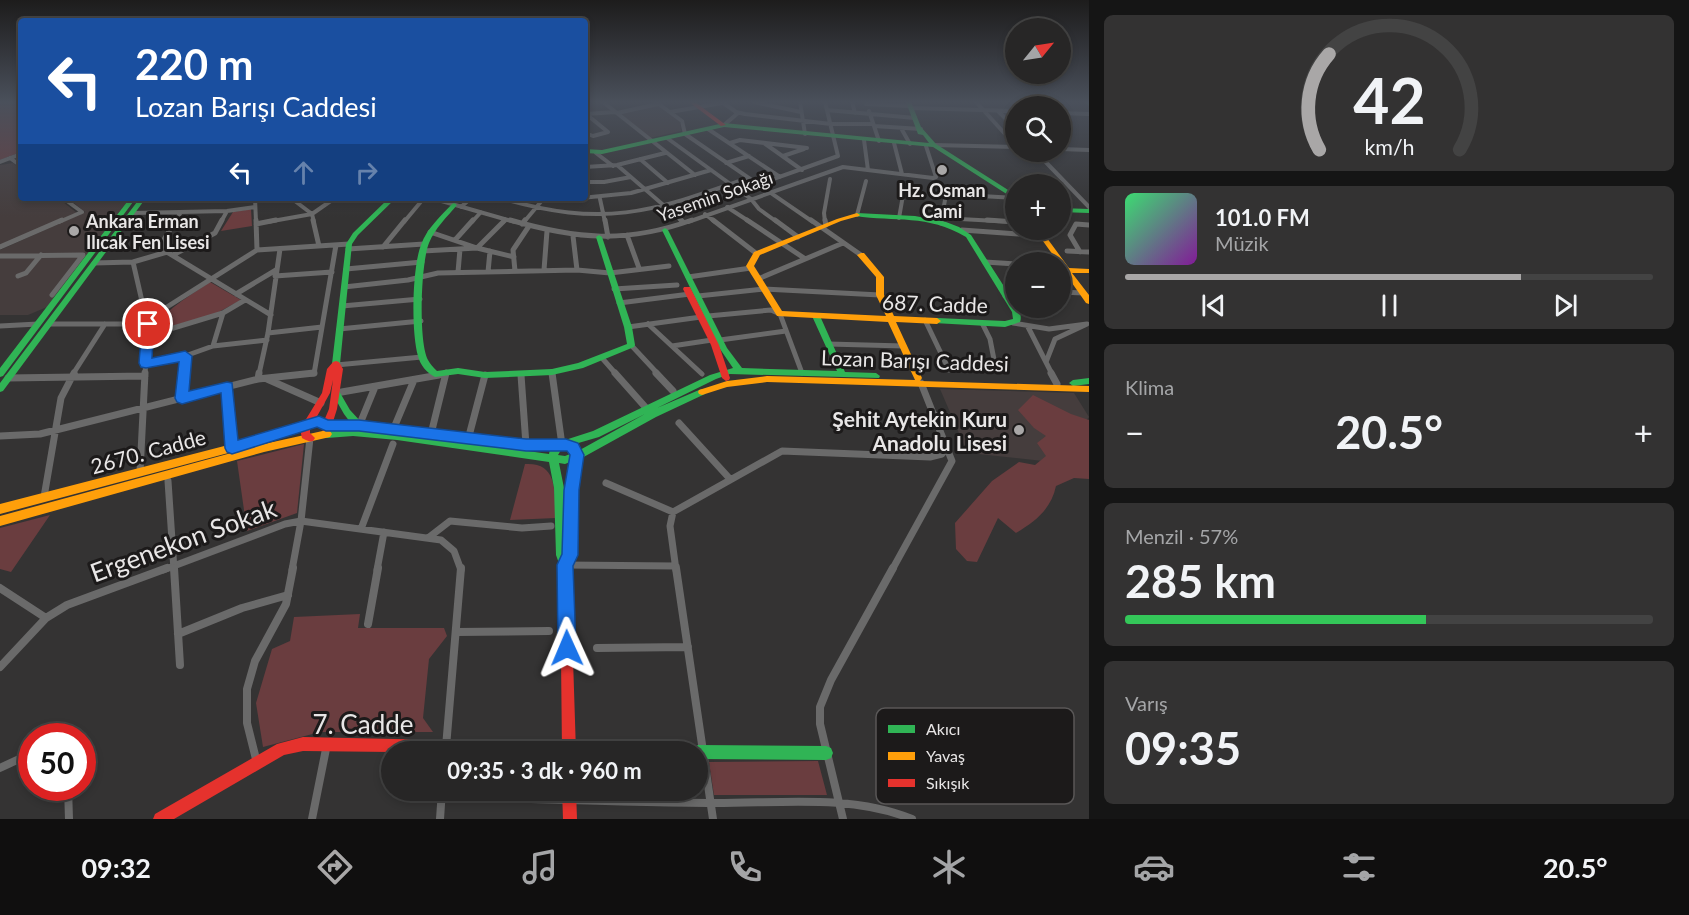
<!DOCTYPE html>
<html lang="tr">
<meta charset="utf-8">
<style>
:root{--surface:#272626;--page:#333232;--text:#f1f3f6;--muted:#a4a5a7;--line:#434343;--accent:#a9a7a7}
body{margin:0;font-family:Lato,sans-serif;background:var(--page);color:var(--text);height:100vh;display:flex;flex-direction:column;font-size:22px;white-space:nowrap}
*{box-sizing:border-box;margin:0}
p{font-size:20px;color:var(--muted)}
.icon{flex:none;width:33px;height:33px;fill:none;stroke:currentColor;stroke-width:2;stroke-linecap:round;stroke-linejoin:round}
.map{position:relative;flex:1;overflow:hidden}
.details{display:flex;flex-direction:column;gap:15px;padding:15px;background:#151515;width:600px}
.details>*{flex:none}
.guide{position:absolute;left:18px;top:18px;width:570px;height:183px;border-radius:6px;box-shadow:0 3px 9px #0003,0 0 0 2px var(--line);background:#1a4fa0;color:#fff;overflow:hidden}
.needle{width:39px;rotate:60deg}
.controls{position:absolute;left:1005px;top:18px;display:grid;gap:12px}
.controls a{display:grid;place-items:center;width:66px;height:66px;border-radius:50%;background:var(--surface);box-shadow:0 3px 9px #0003,0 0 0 2px var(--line);font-size:30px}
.speed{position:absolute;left:18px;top:723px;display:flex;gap:12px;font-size:30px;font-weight:700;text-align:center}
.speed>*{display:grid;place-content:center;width:78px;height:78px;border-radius:50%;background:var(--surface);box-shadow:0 3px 9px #0003,0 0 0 2px var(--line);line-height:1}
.speed .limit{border:9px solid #d22;background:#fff;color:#111}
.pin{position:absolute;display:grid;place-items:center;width:51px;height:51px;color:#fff;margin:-26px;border:3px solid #fff;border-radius:50%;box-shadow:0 2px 6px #0007}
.me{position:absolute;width:66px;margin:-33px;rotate:359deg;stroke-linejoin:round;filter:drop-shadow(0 0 4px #0008)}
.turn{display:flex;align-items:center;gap:21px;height:126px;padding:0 18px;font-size:27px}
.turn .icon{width:78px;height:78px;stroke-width:2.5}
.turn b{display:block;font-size:42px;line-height:51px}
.lanes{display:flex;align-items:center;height:57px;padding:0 18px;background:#0003;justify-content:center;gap:30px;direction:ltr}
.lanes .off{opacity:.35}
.big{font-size:45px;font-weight:700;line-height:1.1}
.details .tile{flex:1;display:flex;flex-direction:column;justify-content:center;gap:9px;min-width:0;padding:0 21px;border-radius:9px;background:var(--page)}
.details .dial{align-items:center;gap:0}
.dial svg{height:156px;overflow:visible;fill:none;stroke:var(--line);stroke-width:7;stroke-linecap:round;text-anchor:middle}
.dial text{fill:var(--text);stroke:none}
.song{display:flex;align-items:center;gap:18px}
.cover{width:72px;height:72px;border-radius:9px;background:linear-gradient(135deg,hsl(140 70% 55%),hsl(290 70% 35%))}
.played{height:6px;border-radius:3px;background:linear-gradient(90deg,var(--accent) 75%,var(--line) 75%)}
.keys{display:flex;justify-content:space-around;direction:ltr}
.heat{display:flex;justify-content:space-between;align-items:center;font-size:33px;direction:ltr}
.charge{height:9px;border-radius:4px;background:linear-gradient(90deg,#34c759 57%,var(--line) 0)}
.trip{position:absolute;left:381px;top:741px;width:327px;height:60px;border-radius:30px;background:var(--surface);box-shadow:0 3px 9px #0003,0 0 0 2px var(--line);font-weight:700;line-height:60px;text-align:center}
.dock{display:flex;height:96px;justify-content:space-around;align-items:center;background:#100f0f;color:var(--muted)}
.dock .icon{width:42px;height:42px}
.dock .current{color:var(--accent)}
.dock b{font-size:27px;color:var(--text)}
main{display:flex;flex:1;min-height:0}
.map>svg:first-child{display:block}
.built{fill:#453d3d}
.green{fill:#6a3d3f}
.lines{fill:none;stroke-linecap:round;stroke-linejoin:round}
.street-far3{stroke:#6a6a6a;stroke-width:4}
.street-far2{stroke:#6a6a6a;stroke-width:5}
.street-far1{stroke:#6a6a6a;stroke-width:7}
.street{stroke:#6a6a6a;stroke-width:8}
.fast{fill:#30b455;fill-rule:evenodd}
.slow{fill:#ff9f0a;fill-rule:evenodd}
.jam{fill:#e5322d;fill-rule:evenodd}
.route{fill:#1a73e8;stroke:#114b97;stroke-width:1.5}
.poi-dot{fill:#a9a7a7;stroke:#1c1a1a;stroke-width:2}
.labels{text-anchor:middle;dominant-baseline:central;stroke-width:6;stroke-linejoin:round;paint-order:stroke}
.far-poi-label{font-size:18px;font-weight:bold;fill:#e8e6e6;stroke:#1c1a1a}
.far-street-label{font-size:18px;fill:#e8e6e6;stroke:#1c1a1a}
.street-label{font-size:21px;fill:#e8e6e6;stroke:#1c1a1a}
.poi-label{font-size:21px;font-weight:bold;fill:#e8e6e6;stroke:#1c1a1a;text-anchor:end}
.near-street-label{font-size:26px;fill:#e8e6e6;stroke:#1c1a1a}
.key{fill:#1c1a1a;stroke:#595757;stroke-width:1.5}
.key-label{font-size:16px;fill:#e8e6e6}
</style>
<main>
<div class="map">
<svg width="1089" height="819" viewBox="0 0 1089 819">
<rect width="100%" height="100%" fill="#343333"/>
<path class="built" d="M658,105L680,120L681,131L650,138L621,114Z
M13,163L21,170V198H58L77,213L0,246V165Z
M68,198H130L47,307L28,315H0V250L85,212Z
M940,389L1074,393L1089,417L1052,462L978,454L965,447Z"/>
<path class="green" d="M0,102H21V152L0,160Z
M251,209L252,226L221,231L233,212Z
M210,282L241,300L215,314L154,331C157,314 196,292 210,282Z
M1033,395L1071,414L1089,420V479L1074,478L1056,486C1051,509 1036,521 1016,533L998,518L977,562L967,561L956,549L955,523L992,481L1019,462L1035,465L1046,456L1037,443L1046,436L1034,428L1018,410Z
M304,444L297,513L247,531L237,461Z
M525,464C559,462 554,493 556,518L510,520Z
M50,515L11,572L0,569V528Z
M360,614L358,628H444L447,636L429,659L423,718L433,732H320L263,747L256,703L272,649L290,641L294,617Z
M818,761L827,795H714L709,762Z"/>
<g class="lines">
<path class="street-far3" d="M603,102L695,175
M656,102L682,121L685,134L813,222
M722,102L736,112L745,114L831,124H873
M754,102L801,112
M800,102L805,134
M852,102L855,113
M976,102L1016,146
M1050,102L1055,106
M866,104L910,106
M911,108L1016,111
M827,110L915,118
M869,111L879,141
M998,111L1016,129
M670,112L722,103
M617,113L658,104
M1060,113L1089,114
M586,114L615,112
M724,125L738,113
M874,126L921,129
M901,128L910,144
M708,129L780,177
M585,133L593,136L608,132L586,114
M667,138L751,199L759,209L777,222
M864,140L868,170
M730,143L740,140L807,148
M764,143L802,170
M894,143L902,174
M934,145L1016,147
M1060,149L1089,150
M1036,152L1089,207
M596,153L613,166
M783,156L804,149
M10,158L21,166
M640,159L668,183
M0,162L21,154
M726,163L749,156
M617,165L683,222
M585,167L617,165L665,153
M585,182H604L631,177
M757,185L838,156L825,102
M946,194L1016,198
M255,198L256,222
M291,198L312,214L314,222
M431,198L515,222
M500,198C604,228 649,213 748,178
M581,198L631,193L711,170
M600,199L605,222
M461,207L471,198
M727,207L750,222
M132,213L227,211L255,207
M705,214L715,222
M857,215L866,181
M942,215L960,219L1015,222
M899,218L905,184
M59,222L82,212L63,198
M175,222L181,212
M221,222L227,211
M267,222L312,214L335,198
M404,222L424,198
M472,222L481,212
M503,222L505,220
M524,222L544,198
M688,222L843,167L933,178L936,177L926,146
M825,222L824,213L830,179
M941,222L947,189"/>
<path class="street-far2" d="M176,220L163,241L167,252L271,315
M313,220L319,246
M510,220C576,239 626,244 692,220
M605,220L608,237
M681,220L683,222
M713,220L757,254
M747,220L804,258
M775,220L798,237
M811,220L861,255
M825,220L826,225
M987,220L1016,222
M941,223V220
M256,224L276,220
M522,224L525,220
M962,230L1019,234
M430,232L477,248L514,257
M627,235L639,268
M573,236L577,270
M455,240L473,220
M0,247L62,220
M383,247L405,220
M348,249L424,244
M257,250L349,244
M423,251L477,248L505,220
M1067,251L1089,252
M1080,252L1070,235L1076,224L1089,225
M173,255L215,233L222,220
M0,256L83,255L52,295
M133,262L144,310L159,312
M985,262L1016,264
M94,263L133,262L167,252
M346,269L422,262
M544,270L547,231
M515,271L513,250L529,226
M458,272L460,249
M488,272L490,251
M18,276L26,273L41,255
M275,276L332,272
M688,277L751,268
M758,279L843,243
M344,287L408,280L438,273L577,270L610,273L669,266
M614,289L677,285
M1060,292L1084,293
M236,294L276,270
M698,296L764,289L880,295
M1005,296H1016
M619,303L690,294
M342,306L420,299
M708,316L771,310L780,314L802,373
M925,320L949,370
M982,323L990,339L996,370
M1013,323L1049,329L1087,324L1055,339L1046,362
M49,324H148L159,312L257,250L256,220
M648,324L702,374
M0,326L38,324
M628,327L701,317
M1028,327L1052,374
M339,329L421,321
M268,333L322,327
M147,336L223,313
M720,340L786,331
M828,344L904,346
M631,345L658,374
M213,346L223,313L245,300
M672,346L712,340
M602,358L616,374
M146,363L185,356L213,346L267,340
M336,365L422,357
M552,372V374
M73,374L105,324
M145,374L148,324
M184,374L185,356
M259,374L268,333L280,249
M311,374H314L336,245"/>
<path class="street-far1" d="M552,373L562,445
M615,373L647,409
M656,373L673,391
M1051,373L1057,384
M521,375L526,445
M8,378L145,376
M258,379L259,373
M267,379L321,403
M227,387L232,448
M336,393L439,375
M182,398L184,373
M934,415L952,417
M679,423L730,479
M359,426L375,387
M393,430L414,380
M470,432L485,375
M431,434L446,373
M0,436L40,434L258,379L314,373
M140,472L145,373
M168,481L174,570
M606,483L673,512
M44,497L61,398L74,373
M361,529L393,444
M428,538L450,521L522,528L551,526
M565,565L676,566
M163,570L285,524L301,521L441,540L454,551L461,570
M292,570L301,521L310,438
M377,570L384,532
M676,570L670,526L673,512L782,451L930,457L942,454L947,446
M892,570L952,461L921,383"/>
<path class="street" d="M174,568L180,665
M676,568L713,819
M0,588L46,618
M368,624L378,568
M456,632L549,631
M178,634L242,608L288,595
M597,648L688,647
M0,667L46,618L67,605L167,568
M446,747L461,568
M257,763L247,723V689L255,661L286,604L293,568
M0,768L32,753
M68,788L69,819
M442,796C531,799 619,802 708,803C775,804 848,793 912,819
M312,819L327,744
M440,819L442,790
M843,819L820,724V707L831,680L893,568"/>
<path class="fast" d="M906,102H911L921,127L936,144L1016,195V200L933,147L724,127L602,154L585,153V149L602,150L724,123L929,143L923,135L918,134Z
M1085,102H1089V106Z
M130,198H136L3,376L0,377V368Z
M140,198H146L3,391L0,392V383Z
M389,198H396L358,235L352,244L340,364L339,366H333L332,364L346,244L353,233Z
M454,203L457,205C447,217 435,228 429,243C421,262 418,341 428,360C430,364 433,367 437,371L458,368L485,372L552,369L578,363L627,344L624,327L596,237L599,235L602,237L632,327L635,345L634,347L583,368L552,375L485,378L458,374L435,377C427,373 420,365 418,356C411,332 412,268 421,245C427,228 441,216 452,204Z
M1060,208L1089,209V213L1060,212Z
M857,213L915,216L946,222L959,227L971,235L1016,305V308H1017C1020,311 1022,317 1020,322L1005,327L934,323L933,321L937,318L1005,321L1013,319L1012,312L966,237C927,214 896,222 855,216L854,215Z
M665,228L668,230L727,348L742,368L837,371L812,316L816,313L820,316L845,372L876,373L880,376L879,378L730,374L716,379L657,408L699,390L702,389L706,392L705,394L656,417L580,459L576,485L577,533L570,565L569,569L565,570L561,569L556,555L554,488L549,462L397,440L353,436L327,438L324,437L322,434L324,431L335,430L323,429L321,426L323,423L350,422L344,414L332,393L336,390L339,391L350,410L362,423L526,441H562L593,431L710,375L733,368L720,349L662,230ZM645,414L578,451L575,444L599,437ZM464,442L526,449H550L549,454ZM561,450L569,451L570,454L565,456L558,455ZM570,462L566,485V537L564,488L559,463L565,464Z
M1089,378V384L1073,386L1069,383L1073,380Z
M539,742L692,745L695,747L698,745L826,746L831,748L833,753L831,758L826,760L698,759V752H533L532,749L534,744Z"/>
<path class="slow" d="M857,213L860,215L859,216L841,221L760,255L754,266L782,311L886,316L876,295V277L857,255L861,253H864L884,277V295L894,316L937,318L941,321L937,324L896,322L922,378L920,381L1089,386V392L767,382L727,387L702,395L699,394L698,392L699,390L727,381L767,376L915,380L888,322L777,316L746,266L754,252L837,219Z
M1035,230H1041L1069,268L1089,269V273H1072L1089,295V304L1086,303L1060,266V262H1058Z
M316,418L325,419L331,426L329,429L326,430L320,426H316L232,452L0,514V504L232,444Z
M327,430L330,431L332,434L330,437L264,452L0,526V516L264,444Z"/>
<path class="jam" d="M689,102H695L726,125L721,126Z
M684,287H690L719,345L730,378L729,380L726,381L722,378L711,345L683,289Z
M336,361L339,362L343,369L337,409L331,428L329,431H323L321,428L329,409L333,380L330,393L310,429V433L315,438L313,441C309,442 306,440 302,438L300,429L322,393L327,369L333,362Z
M565,560L569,561L570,565L576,752H562L560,565L561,561Z
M303,737L539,742L544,744L546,749L545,752H392L303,751L284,755L174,819H153L155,814L277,744Z
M562,790H576L577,819H563Z"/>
</g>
<linearGradient id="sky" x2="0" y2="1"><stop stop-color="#1d1c1c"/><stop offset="0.47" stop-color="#4a505b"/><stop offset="1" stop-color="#4a505b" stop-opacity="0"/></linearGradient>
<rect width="1089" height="217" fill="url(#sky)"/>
<path class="route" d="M148,320L154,324L152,358L185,351L192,356L189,391L227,382L232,383L238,440L319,416L328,420H359L526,439H566L578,443L584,455L579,490L578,555L573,566L576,648L573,654L567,657L560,654L558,648L557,565L562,554L564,490L570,455L567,451H526L359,431H326L317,427L232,454L227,452L225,448L221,393L182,404L177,402L175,398L179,362L146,368L141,367L139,363L142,324Z"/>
<g class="poi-dot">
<circle cx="942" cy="170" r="6"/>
<circle cx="74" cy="231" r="6"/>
<circle cx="1019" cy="430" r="6"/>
</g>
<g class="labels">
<g class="far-poi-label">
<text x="942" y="190">Hz. Osman<tspan x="942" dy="21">Cami</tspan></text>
<text x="86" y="221" text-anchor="start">Ankara Erman<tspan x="86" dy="21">Ilıcak Fen Lisesi</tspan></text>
</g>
<g class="far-street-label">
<text transform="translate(715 196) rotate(-19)">Yasemin Sokağı</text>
</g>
<g class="street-label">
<text transform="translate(935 303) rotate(2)">687. Cadde</text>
<text transform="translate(915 360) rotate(2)">Lozan Barışı Caddesi</text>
<text transform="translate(148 451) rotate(-15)">2670. Cadde</text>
</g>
<g class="poi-label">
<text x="1007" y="418">Şehit Aytekin Kuru<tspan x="1007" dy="24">Anadolu Lisesi</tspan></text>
</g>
<g class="near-street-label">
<text transform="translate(183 540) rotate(-20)">Ergenekon Sokak</text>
<text x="363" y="724">7. Cadde</text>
</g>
</g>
<rect x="876" y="708" width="198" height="96" rx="9" class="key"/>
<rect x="888" y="725" width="27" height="8" fill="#30b455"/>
<rect x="888" y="752" width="27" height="8" fill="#ff9f0a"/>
<rect x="888" y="779" width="27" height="8" fill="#e5322d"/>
<g class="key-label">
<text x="926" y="735">Akıcı</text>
<text x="926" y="762">Yavaş</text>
<text x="926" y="789">Sıkışık</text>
</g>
</svg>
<div class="controls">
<a><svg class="needle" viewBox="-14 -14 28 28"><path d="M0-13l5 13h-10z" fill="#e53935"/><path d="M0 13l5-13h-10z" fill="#a4a5a7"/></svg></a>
<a><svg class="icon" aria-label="search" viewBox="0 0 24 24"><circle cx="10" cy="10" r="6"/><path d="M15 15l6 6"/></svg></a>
<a>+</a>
<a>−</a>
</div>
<div class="speed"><div class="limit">50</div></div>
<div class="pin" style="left:148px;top:324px;background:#d93025"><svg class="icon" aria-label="arrive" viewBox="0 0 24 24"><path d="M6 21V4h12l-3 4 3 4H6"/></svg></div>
<svg class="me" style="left:567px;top:648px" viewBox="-20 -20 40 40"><path d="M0-17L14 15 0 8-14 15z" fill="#1a73e8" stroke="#fff" stroke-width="4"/></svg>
<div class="trip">09:35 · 3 dk · 960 m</div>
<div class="guide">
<div class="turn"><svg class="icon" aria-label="left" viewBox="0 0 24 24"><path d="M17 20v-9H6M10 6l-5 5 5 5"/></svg><div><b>220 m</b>Lozan Barışı Caddesi</div></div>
<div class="lanes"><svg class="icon" aria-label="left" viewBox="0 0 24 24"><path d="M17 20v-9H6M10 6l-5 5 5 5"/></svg><svg class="icon off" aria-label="ahead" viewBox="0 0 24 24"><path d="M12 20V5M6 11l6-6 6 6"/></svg><svg class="icon off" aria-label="right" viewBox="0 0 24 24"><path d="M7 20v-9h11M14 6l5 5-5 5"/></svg></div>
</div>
</div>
<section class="details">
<div class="tile dial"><svg viewBox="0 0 100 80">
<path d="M14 69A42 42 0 1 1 86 69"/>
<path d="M14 69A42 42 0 0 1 19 20" stroke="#a9a7a7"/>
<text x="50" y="56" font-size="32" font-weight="700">42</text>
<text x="50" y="72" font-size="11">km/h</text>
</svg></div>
<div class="tile">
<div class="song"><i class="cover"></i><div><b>101.0 FM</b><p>Müzik</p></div></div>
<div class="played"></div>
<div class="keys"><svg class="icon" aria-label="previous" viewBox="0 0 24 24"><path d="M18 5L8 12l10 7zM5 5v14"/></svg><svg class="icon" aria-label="pause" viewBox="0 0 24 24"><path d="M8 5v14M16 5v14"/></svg><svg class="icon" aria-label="next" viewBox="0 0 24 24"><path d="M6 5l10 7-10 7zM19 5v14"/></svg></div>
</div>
<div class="tile"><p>Klima</p>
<div class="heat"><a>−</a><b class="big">20.5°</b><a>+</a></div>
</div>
<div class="tile"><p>Menzil · 57%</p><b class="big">285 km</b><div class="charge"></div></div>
<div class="tile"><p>Varış</p><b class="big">09:35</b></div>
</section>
</main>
<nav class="dock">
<b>09:32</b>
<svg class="icon current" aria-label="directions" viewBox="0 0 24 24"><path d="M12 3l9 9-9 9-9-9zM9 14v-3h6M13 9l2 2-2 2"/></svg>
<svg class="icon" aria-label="music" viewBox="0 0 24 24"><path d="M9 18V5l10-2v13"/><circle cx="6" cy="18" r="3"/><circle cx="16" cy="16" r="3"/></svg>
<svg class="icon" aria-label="phone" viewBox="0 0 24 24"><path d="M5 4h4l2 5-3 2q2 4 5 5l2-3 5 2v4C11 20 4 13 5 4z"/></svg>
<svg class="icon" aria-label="climate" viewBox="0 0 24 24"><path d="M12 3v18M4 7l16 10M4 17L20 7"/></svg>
<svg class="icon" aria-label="car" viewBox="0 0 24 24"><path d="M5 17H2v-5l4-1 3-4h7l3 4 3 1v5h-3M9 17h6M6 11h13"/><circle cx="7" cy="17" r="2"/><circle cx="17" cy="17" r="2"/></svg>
<svg class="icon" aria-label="filters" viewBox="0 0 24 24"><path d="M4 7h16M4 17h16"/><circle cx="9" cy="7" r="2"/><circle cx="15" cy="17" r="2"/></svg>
<b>20.5°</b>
</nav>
